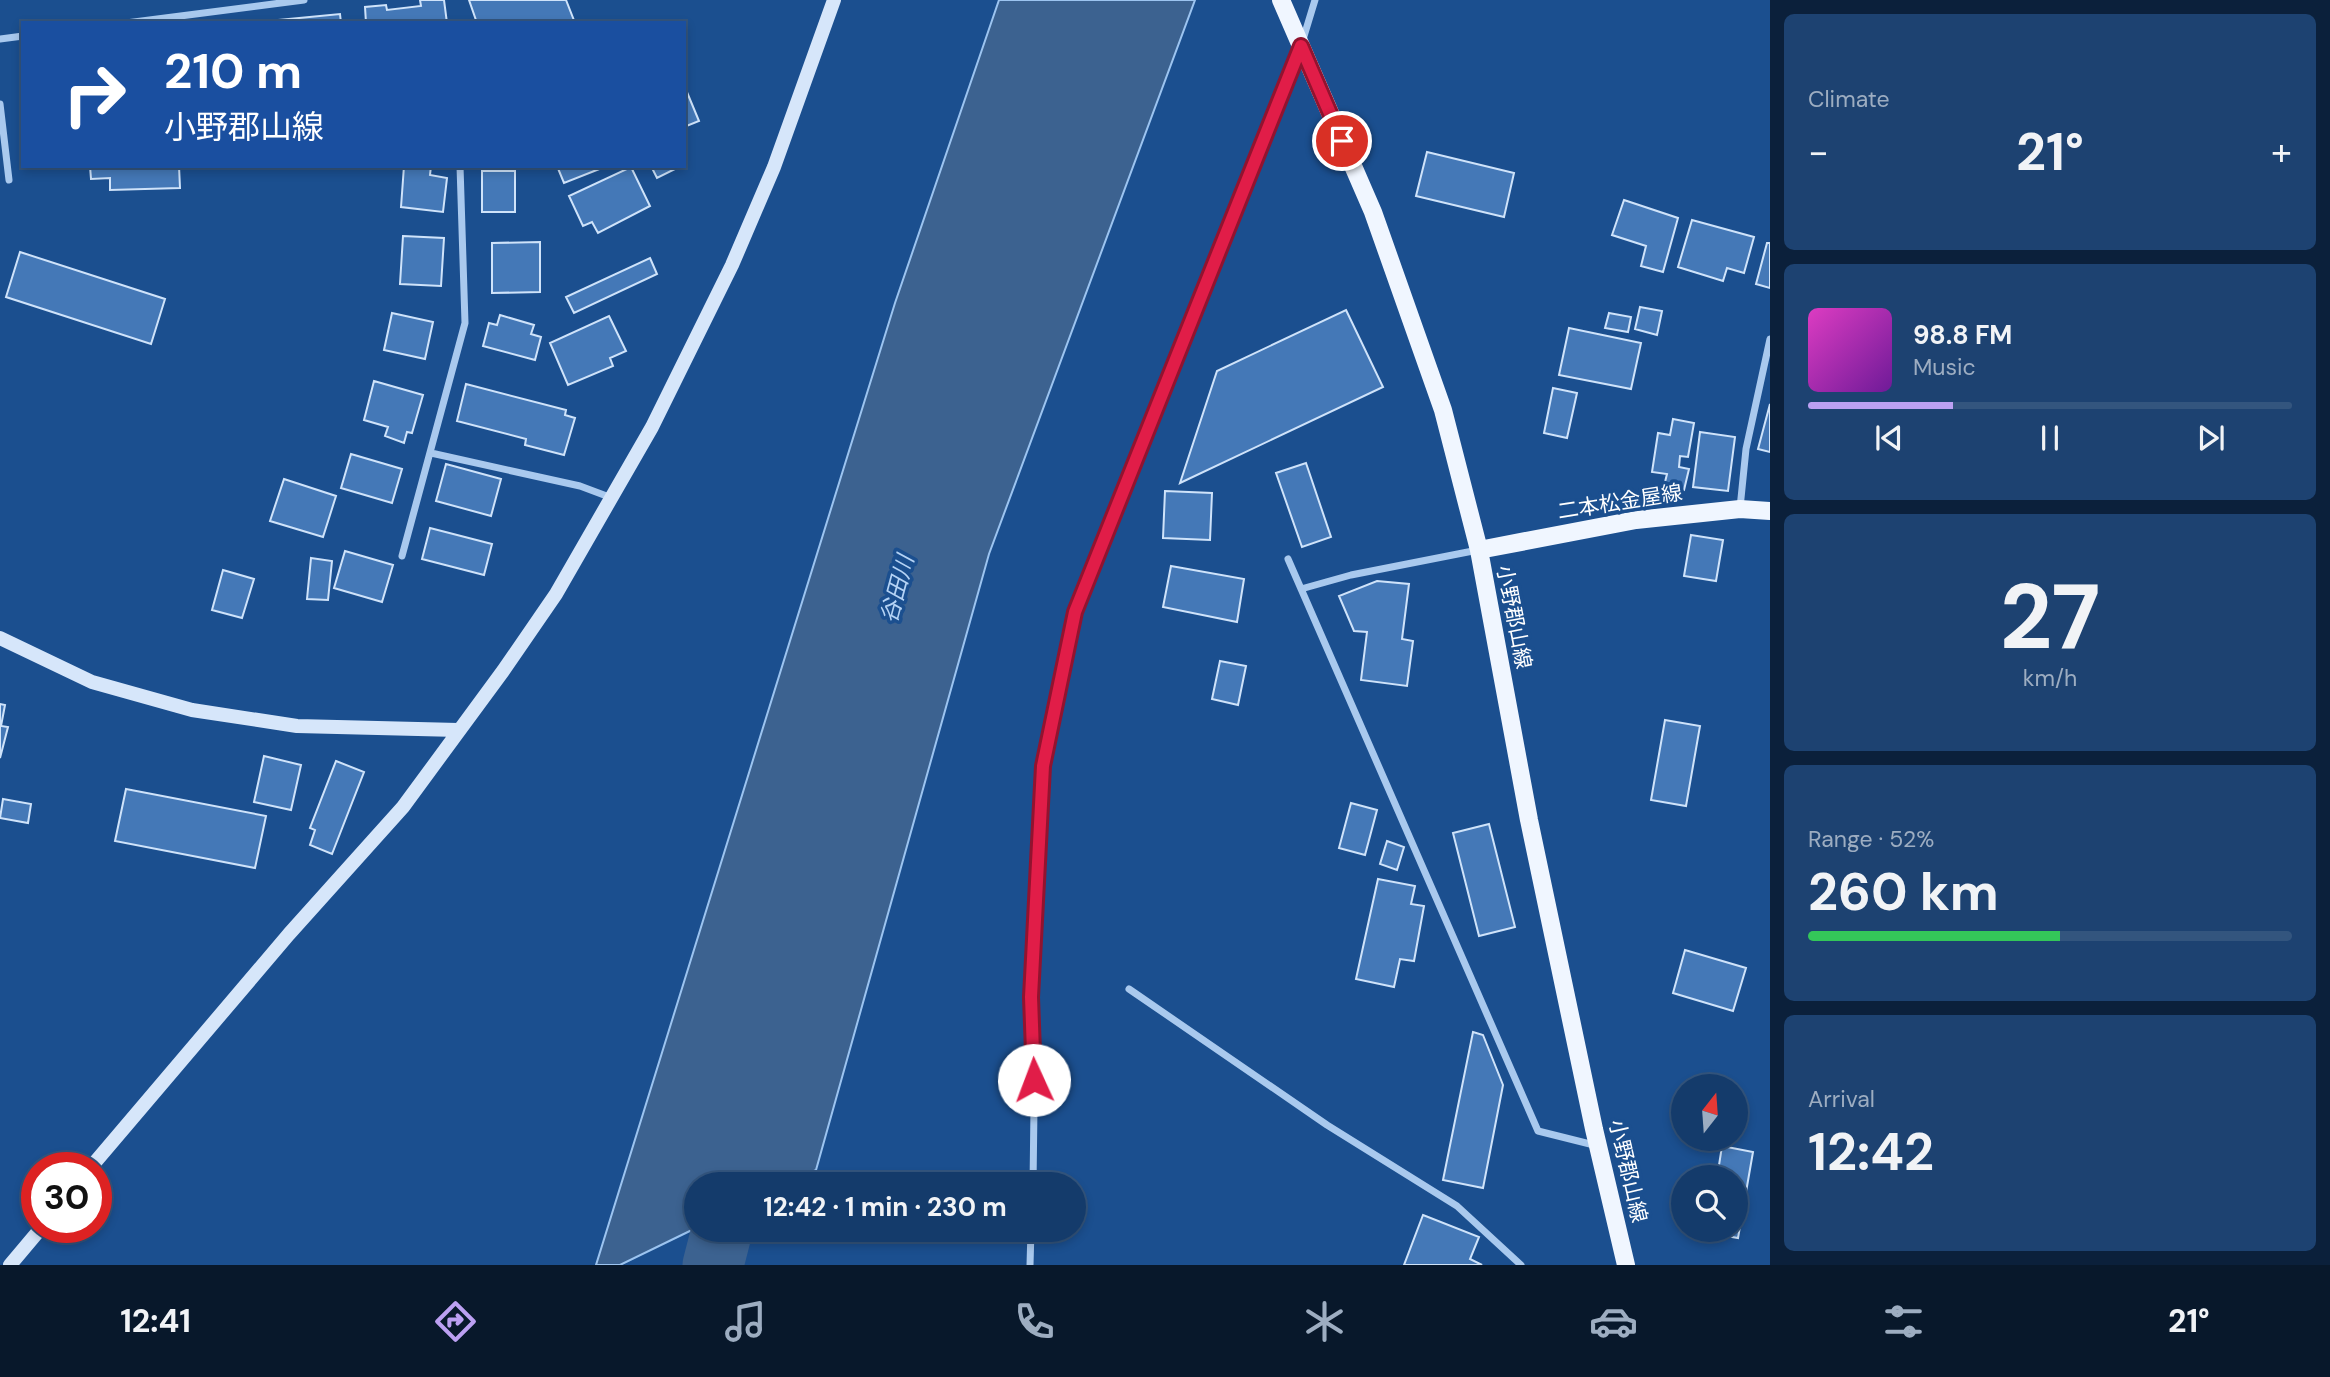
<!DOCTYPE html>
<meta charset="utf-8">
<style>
:root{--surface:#143b6b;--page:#1d4271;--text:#f1f3f6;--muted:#9dadc1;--line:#33557e;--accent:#bca0f2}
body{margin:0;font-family:"DM Sans","Noto Sans JP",sans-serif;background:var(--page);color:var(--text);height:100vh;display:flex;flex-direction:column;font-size:26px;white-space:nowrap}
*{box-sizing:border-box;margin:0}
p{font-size:23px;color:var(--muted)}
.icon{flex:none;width:38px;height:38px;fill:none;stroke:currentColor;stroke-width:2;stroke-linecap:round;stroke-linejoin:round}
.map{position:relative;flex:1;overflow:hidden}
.panel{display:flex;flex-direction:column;gap:14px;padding:14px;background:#0b203b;width:560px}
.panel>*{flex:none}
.top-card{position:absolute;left:21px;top:21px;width:665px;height:147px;border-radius:0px;box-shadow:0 4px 10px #0003,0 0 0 2px var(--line);background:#1a4fa0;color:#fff;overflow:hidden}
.needle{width:46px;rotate:17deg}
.controls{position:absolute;left:1671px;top:1074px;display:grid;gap:14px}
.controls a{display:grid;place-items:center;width:77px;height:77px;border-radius:50%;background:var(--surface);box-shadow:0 4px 10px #0003,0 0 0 2px var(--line);font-size:35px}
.speed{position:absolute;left:21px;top:1152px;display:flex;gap:14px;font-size:35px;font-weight:700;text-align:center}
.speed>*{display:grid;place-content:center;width:91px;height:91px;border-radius:50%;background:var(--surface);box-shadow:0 4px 10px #0003,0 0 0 2px var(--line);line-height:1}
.speed .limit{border:10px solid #d22;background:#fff;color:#111}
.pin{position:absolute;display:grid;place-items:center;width:60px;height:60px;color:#fff;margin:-30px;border:4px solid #fff;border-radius:50%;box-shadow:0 2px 7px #0007}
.me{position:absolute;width:77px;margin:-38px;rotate:358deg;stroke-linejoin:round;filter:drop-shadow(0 0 5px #0008)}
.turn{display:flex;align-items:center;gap:24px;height:147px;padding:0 28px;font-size:32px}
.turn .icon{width:91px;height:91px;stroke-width:2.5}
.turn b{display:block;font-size:49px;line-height:60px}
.big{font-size:52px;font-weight:700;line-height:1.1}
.panel .tile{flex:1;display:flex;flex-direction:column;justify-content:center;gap:10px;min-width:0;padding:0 24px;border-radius:10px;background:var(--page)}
.panel .dial{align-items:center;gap:0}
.dial b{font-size:91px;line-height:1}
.song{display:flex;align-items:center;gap:21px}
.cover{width:84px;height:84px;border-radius:10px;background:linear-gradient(135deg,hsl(310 70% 55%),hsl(280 70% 35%))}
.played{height:7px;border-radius:4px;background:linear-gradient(90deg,var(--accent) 30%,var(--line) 30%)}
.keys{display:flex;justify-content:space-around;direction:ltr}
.heat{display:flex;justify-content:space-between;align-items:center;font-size:38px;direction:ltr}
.charge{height:10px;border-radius:5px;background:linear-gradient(90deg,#34c759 52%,var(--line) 0)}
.trip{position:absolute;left:684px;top:1172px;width:402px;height:70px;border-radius:35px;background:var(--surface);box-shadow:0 4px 10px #0003,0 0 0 2px var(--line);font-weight:700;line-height:70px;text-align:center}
.tab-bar{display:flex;height:112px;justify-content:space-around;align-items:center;background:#08182b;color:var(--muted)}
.tab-bar .icon{width:49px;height:49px}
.tab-bar .current{color:var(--accent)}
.tab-bar b{font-size:32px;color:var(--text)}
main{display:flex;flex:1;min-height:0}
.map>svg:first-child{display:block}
.water{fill:#3c6290;stroke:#9cc4f0;stroke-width:2}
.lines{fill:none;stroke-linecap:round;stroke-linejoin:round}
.river{stroke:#3c6290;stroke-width:61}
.building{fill:#4478b7;stroke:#cfe3fa;stroke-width:2}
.street{stroke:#a9c9ee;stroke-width:7}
.secondary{stroke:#d6e6fa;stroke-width:14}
.primary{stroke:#f0f6ff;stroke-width:18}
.route-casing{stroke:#92132f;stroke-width:18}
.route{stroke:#e11d48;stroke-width:12}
.labels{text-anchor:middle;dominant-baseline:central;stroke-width:7;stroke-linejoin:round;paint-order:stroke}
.street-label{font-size:21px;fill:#fff;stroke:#1b4f8f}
.water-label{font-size:23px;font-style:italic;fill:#b5d3f5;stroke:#1b4f8f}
</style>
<main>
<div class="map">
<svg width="1770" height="1265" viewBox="0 0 1770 1265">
<rect width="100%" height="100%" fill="#1b4f8f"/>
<path class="water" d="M999,0H1195L989,554L816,1170L786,1185H696V1228L620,1265H596L895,303Z"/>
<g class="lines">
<path class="river" d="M713,1265L722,1230"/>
</g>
<path class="building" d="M420,0H444L447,23H366L365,7L386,5L387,10L421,6Z
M469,0H566L575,23H477Z
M340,14L341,23H279V20Z
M684,85L699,121L684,127Z
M1427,152L1514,173L1504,217L1416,196Z
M90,166H179L180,188L110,190V178L91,179Z
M404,166H431L430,175L447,178L443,212L401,207Z
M557,166H607L564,183Z
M651,166H676L677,168L657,178Z
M631,167L650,206L598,233L592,222L583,226L569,196Z
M482,171H515V212H482Z
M1624,200L1678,218L1663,272L1641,266L1646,246L1612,235Z
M1692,220L1754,237L1744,273L1727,268L1723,281L1678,267Z
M403,236L444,238L441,286L400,284Z
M540,242V292L492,293V243Z
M1767,243H1770V288L1756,284Z
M20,252L165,299L151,344L6,297Z
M650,258L657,274L574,313L566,297Z
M1640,307L1662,311L1657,335L1635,329Z
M1346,310L1383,387L1180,483L1217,371Z
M392,313L433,322L425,359L384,350Z
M1609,313L1631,317L1628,332L1605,328Z
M500,315L534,325L531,334L541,337L535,360L483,346L489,323L497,325Z
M609,316L626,351L610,358L613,366L568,385L550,343Z
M1569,328L1641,343L1631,389L1559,375Z
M374,381L423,395L412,433L407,432L404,443L385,436L388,427L364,420Z
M466,384L566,410L565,415L575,418L564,455L525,445L526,439L457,421Z
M1553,388L1577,393L1567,438L1544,433Z
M1770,404V452L1758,449Z
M1673,419L1694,423L1688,457L1680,456L1679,467L1689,469L1684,490L1664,486L1667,474L1652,472L1658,433L1670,435Z
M1700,432L1735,437L1728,491L1693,487Z
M351,454L402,469L392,503L341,488Z
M1306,463L1331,537L1302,547L1276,473Z
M446,464L501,479L491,516L436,501Z
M284,479L336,496L323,537L270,521Z
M1165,491L1212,493L1210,540L1163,538Z
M430,528L492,544L484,575L422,559Z
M1691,535L1723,540L1716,581L1684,576Z
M345,551L393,565L382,602L334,588Z
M311,558L332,561L328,600L307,599Z
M1171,566L1244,579L1237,622L1163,607Z
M223,570L254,579L242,618L212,610Z
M1377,581L1409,584L1402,639L1413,641L1407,686L1361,680L1367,632L1354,631L1339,596Z
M1220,661L1246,666L1238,705L1212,699Z
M0,704L5,705L1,726L8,727L0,758Z
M1665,720L1700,726L1686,806L1651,800Z
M264,756L301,765L291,810L254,802Z
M336,761L364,772L332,854L310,845L315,830L310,828Z
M126,789L266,816L255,868L115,841Z
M3,799L31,804L28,823L0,818Z
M1351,803L1377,810L1365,855L1339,848Z
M1489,824L1515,927L1479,936L1453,833Z
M1387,841L1404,847L1397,870L1380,864Z
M1378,879L1415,886L1411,904L1424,906L1414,961L1400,959L1394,987L1356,979Z
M1685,950L1746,968L1733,1011L1673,993Z
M1473,1032L1483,1035L1503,1085L1483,1188L1443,1180Z
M1722,1146L1753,1152L1738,1238L1698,1231L1736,1230V1178H1717Z
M1423,1215L1479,1237L1470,1259L1482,1265H1404Z"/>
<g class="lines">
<path class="street" d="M126,23L304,0
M0,39L23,36
M0,104L9,180
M431,453L580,486L612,498
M1740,508L1746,449L1770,339
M402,556L465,323L460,166
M1288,559L1538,1131L1598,1146
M1301,589L1351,575L1478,550
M1129,989L1327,1125L1457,1206L1521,1265
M1033,1185L1034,1108L1031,997L1043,766L1075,612L1301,46L1315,0
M1030,1265L1031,1230"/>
<path class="secondary" d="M0,638L92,682L192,710L297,726L458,730
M91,1167L289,934L403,807L503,671L556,594L652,427L732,265L774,167L834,0
M10,1265L42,1227"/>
<path class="primary" d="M1281,0L1373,212L1443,410L1479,550L1529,820L1594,1129L1626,1265
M1479,550L1636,520L1740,509L1770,511"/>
</g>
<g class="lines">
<g class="route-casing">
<path id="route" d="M1034,1080L1031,997L1043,766L1075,612L1301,46L1342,141"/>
</g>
<use href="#route" class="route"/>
</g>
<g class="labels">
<g class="street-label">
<text transform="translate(1620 502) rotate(-9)">二本松金屋線</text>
<text transform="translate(1514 617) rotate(79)">小野郡山線</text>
<text transform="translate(1628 1171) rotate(77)">小野郡山線</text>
</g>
<g class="water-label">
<text transform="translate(897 589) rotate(-75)">谷田川</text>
</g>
</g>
</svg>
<div class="controls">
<a><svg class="needle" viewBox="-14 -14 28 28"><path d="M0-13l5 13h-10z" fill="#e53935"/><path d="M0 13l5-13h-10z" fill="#9dadc1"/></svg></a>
<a><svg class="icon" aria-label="search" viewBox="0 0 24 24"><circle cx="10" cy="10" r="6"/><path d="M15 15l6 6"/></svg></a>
</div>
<div class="speed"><div class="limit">30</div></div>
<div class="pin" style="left:1342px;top:141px;background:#d93025"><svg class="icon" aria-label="arrive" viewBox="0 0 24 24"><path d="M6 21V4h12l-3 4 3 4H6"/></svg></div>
<svg class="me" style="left:1034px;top:1080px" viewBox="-20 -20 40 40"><circle r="19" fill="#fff"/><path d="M0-13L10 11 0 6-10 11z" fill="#e11d48"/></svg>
<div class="trip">12:42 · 1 min · 230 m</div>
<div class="top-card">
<div class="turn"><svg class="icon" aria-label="right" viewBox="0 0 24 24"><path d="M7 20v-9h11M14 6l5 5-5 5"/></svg><div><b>210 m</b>小野郡山線</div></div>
</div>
</div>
<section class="panel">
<div class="tile"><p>Climate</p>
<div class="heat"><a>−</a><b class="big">21°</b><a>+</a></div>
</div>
<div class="tile">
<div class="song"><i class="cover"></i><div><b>98.8 FM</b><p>Music</p></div></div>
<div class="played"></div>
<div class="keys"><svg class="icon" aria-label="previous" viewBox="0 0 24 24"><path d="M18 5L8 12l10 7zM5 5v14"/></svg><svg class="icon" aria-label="pause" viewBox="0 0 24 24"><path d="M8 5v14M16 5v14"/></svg><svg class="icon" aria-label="next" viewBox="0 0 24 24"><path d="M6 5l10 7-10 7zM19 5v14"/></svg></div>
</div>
<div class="tile dial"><b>27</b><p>km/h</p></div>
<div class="tile"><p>Range · 52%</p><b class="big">260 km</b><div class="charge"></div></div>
<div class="tile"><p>Arrival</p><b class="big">12:42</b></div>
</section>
</main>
<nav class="tab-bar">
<b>12:41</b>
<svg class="icon current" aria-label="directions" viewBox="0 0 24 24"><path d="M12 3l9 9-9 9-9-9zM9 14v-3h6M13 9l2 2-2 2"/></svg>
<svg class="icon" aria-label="music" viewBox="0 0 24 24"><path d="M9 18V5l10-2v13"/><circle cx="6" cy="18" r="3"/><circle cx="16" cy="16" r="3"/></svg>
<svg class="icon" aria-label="phone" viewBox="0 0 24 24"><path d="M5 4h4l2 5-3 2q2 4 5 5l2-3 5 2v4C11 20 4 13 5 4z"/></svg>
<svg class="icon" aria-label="climate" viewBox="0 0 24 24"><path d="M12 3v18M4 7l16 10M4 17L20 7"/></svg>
<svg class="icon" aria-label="car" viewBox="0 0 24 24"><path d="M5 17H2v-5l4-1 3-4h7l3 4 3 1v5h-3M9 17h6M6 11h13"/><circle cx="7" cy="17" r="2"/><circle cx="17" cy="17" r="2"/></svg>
<svg class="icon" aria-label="filters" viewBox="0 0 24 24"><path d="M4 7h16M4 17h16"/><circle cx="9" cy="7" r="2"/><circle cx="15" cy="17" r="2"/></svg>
<b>21°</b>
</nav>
